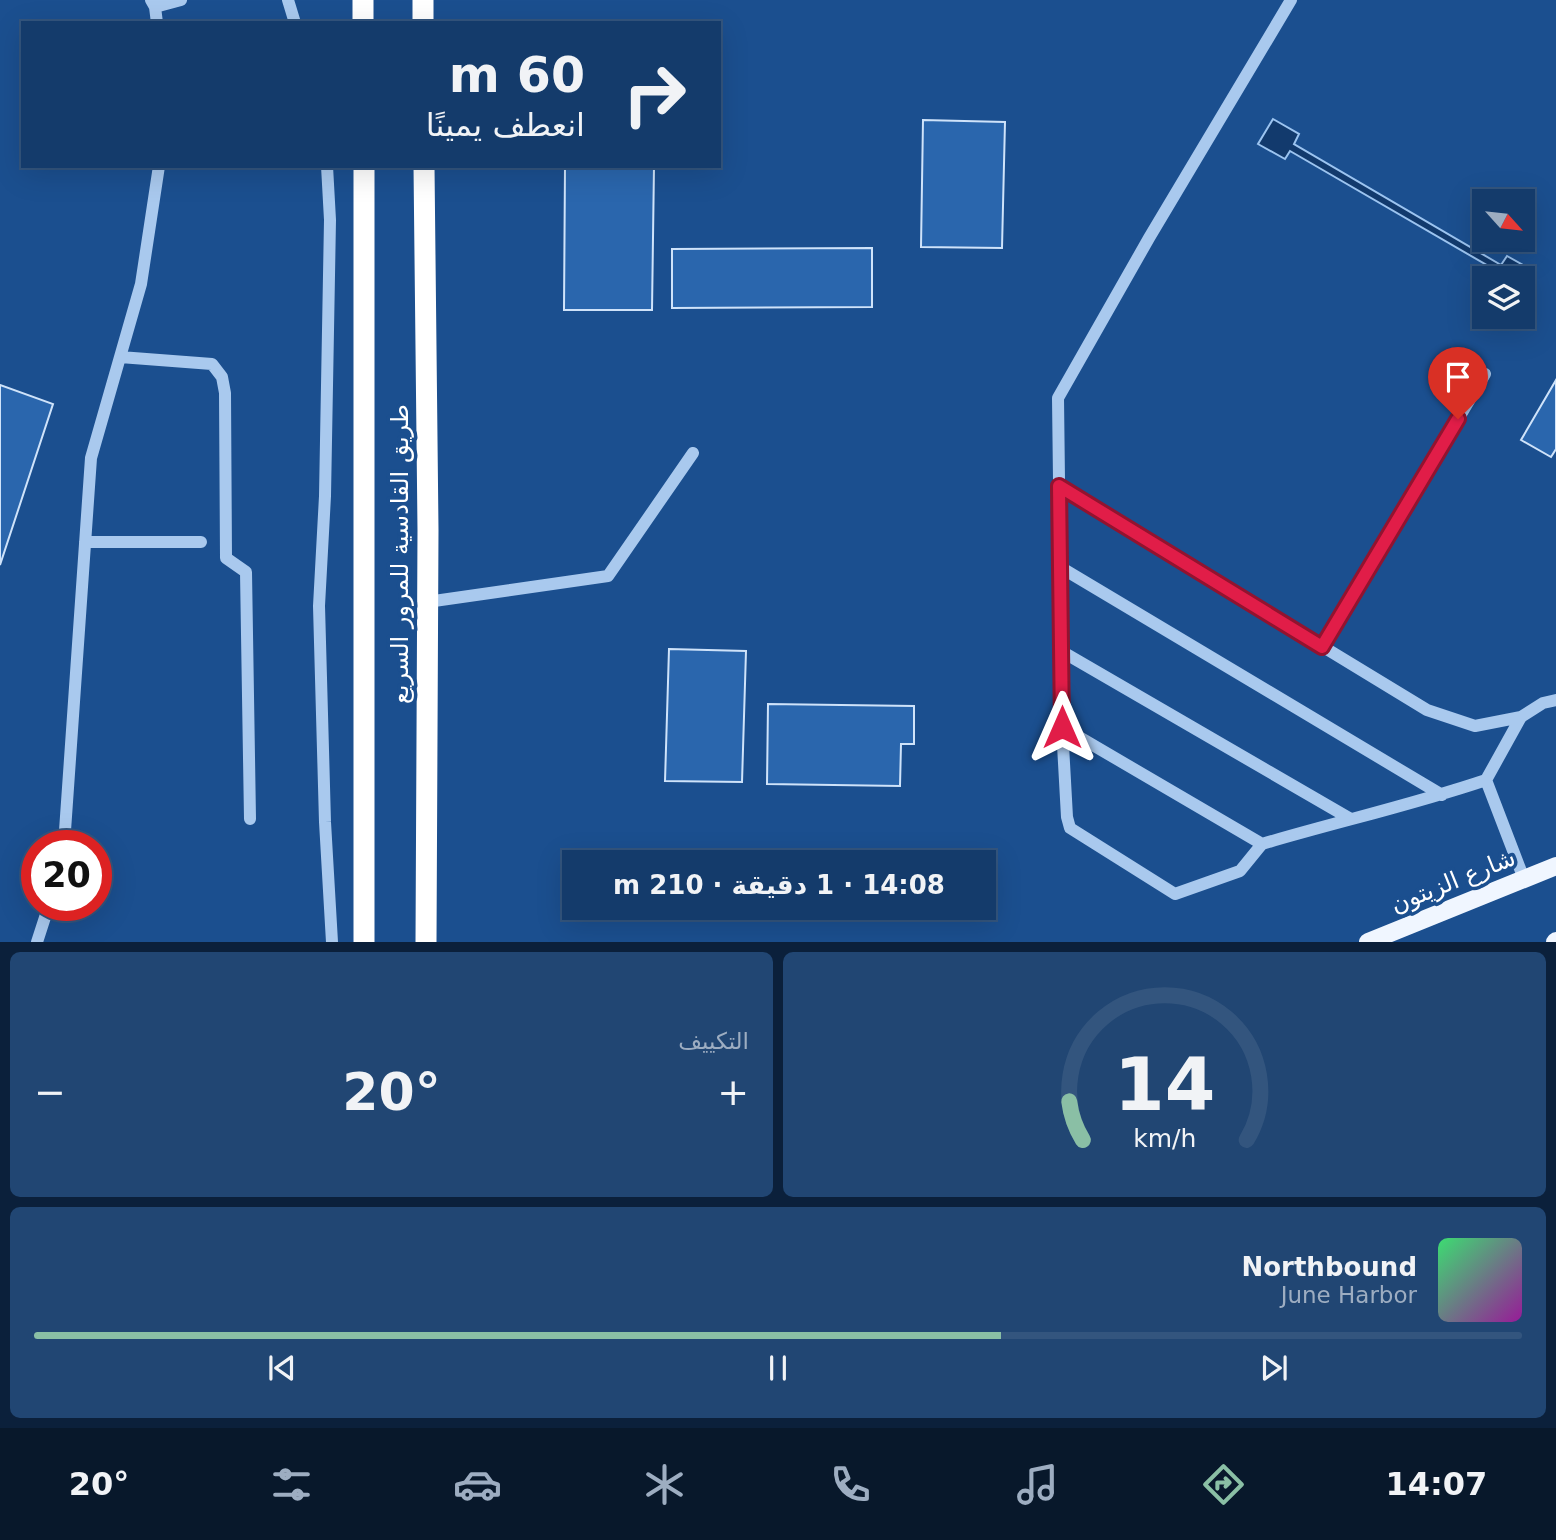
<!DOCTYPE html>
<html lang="ar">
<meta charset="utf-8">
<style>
:root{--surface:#143b6b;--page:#214673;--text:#f1f3f6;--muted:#9dadc1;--line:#33557e;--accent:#8abfa5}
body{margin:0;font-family:"DejaVu Sans","Noto Sans Arabic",sans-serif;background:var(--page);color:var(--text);direction:rtl;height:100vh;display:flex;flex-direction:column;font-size:26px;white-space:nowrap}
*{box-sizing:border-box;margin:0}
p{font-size:23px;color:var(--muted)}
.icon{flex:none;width:38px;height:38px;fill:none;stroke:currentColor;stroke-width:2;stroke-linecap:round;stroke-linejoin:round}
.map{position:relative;height:942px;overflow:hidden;direction:ltr}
.panel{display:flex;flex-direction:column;gap:10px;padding:10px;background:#0b203b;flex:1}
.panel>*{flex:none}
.guide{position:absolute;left:21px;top:21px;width:700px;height:147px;border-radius:0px;box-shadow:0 7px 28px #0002,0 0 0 2px var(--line);direction:rtl;background:#143b6b;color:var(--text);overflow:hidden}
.needle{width:46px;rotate:117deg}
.controls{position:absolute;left:1472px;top:189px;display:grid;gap:14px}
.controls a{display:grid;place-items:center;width:63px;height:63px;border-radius:0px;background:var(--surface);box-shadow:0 7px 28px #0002,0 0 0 2px var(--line);font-size:35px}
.speed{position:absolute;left:21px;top:830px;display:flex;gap:14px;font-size:35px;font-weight:700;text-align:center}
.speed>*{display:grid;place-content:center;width:91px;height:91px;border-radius:50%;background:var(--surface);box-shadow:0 7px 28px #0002,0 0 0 2px var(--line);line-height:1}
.speed .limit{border:10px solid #d22;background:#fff;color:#111}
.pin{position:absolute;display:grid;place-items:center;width:60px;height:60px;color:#fff;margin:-72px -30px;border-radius:50% 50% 50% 0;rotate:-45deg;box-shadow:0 0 7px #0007}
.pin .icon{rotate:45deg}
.me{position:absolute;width:77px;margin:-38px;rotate:0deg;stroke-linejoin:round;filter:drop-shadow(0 0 5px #0008)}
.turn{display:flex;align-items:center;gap:24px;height:147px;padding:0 21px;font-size:32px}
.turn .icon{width:91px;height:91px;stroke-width:2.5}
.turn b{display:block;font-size:49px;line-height:60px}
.big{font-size:52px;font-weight:700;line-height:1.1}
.panel .tile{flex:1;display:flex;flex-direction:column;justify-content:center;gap:10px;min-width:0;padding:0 24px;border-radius:10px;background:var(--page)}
.panel .dial{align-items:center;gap:0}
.dial svg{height:182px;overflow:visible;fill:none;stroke:var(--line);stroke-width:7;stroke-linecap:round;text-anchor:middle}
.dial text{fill:var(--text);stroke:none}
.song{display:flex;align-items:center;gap:21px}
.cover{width:84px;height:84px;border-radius:10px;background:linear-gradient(135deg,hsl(140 70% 55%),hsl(300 70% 35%))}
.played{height:7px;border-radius:4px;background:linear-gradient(90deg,var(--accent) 65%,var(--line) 65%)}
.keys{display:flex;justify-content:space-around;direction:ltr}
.heat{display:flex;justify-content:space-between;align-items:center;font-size:38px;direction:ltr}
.panel .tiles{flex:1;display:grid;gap:10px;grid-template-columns:1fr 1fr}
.tile:last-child{grid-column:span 2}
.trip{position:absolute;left:562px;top:850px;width:434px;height:70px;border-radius:0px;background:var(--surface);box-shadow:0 7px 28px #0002,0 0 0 2px var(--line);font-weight:700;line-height:70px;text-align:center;direction:rtl}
.dock{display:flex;height:112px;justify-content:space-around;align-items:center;background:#08182b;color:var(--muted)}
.dock .icon{width:49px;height:49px}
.dock .selected{color:var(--accent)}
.dock b{font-size:32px;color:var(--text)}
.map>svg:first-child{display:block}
.water{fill:#123a6d;stroke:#9cc4f0;stroke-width:2}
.building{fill:#2a66ad;stroke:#cfe3fa;stroke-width:2}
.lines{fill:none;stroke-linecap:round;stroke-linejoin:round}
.minor{stroke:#a9c9ee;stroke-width:12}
.major{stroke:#f0f6ff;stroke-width:18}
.highway{stroke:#fff;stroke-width:21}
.route-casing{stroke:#92132f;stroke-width:18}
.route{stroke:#e11d48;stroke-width:12}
.labels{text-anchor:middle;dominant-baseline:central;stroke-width:7;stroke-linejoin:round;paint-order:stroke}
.street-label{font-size:24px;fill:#fff;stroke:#1b4f8f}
</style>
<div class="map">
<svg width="1556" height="942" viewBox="0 0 1556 942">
<rect width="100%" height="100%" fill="#1b4f8f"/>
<path class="water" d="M1273,119L1299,134L1294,144L1501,265L1507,256L1534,271L1523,291L1522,278H1494L1497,271L1290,151L1285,159L1258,144Z"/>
<path class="building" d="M923,120L1005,122L1002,248L921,247Z
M565,166H654L652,310H564Z
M872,248V307L672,308V249Z
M1556,380V449L1551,457L1521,440Z
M0,385L53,404L0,565Z
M669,649L746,651L742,782L665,781Z
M768,704L914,706V744H901L900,786L767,784Z"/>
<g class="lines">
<path class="minor" d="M151,0L155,7L157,23
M288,0L295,23
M155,7L181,0
M327,166L330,220L325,496L319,606L325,822L332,942
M120,357L212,364L222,377L225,393L226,558L246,572L250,819
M1059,486L1427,710L1475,726L1521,717
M85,542H201
M1060,567L1442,795
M427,602L608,576L693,453
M1322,647L1485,374
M1061,651L1349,818
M1062,727L1262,844C1336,822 1412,805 1486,780L1521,717L1543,703L1556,700
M1486,780L1524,879
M1262,844L1240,871L1175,894L1070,828L1067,817L1062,727L1058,398L1149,238L1291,0
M64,845L91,458L141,284L159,166
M37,942L49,905"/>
<path class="major" d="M1368,942L1556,866
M1555,942L1556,941"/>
<path class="highway" d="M363,0V23
M423,0V23
M424,166L428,530L426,942
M364,942V166"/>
</g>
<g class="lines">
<g class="route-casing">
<path id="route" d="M1062,727L1059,486L1322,647L1458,419"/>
</g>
<use href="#route" class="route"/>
</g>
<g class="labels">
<g class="street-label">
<text transform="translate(400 554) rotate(-90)">طريق القادسية للمرور السريع</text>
<text transform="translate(1453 881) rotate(-22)">شارع الزيتون</text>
</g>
</g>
</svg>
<div class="controls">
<a><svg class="needle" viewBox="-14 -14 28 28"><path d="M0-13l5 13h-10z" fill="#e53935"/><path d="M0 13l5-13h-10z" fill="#9dadc1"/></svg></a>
<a><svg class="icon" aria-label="layers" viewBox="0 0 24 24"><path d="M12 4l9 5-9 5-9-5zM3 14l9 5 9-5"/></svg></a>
</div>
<div class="speed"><div class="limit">20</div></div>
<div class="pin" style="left:1458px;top:419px;background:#d93025"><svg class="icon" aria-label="arrive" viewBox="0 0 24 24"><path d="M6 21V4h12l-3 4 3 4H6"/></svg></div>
<svg class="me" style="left:1062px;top:727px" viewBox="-20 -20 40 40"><path d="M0-17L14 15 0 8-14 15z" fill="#e11d48" stroke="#fff" stroke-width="4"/></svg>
<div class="trip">14:08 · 1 دقيقة · 210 m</div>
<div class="guide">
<div class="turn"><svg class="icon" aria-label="right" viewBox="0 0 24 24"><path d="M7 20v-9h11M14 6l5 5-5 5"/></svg><div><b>60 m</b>انعطف يمينًا</div></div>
</div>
</div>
<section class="panel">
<div class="tiles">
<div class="tile dial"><svg viewBox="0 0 100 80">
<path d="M14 69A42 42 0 1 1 86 69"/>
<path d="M14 69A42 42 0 0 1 8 52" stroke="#8abfa5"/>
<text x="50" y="56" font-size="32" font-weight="700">14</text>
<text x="50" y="72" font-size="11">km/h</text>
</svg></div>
<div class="tile"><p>التكييف</p>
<div class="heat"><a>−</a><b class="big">20°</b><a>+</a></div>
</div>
<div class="tile">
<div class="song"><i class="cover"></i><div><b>Northbound</b><p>June Harbor</p></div></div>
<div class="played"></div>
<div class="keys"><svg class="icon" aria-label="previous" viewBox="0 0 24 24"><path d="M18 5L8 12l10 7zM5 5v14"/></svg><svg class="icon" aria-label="pause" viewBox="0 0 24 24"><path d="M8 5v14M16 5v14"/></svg><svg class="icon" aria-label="next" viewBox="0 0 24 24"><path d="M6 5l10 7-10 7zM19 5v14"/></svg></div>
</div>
</div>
</section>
<nav class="dock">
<b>14:07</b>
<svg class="icon selected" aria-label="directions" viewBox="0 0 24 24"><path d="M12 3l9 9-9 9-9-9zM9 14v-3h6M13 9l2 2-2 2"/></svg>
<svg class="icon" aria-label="music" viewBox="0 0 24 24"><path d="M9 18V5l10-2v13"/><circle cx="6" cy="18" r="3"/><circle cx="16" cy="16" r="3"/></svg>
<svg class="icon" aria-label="phone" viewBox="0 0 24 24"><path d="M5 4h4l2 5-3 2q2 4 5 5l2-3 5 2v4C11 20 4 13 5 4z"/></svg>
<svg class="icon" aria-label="climate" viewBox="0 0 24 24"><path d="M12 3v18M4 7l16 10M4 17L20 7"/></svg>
<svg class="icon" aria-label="car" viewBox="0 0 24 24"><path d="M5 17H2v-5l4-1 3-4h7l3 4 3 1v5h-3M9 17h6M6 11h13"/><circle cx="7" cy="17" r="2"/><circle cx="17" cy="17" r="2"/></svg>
<svg class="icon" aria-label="filters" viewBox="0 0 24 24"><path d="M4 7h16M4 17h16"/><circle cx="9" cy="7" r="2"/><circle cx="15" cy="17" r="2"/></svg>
<b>20°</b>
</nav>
